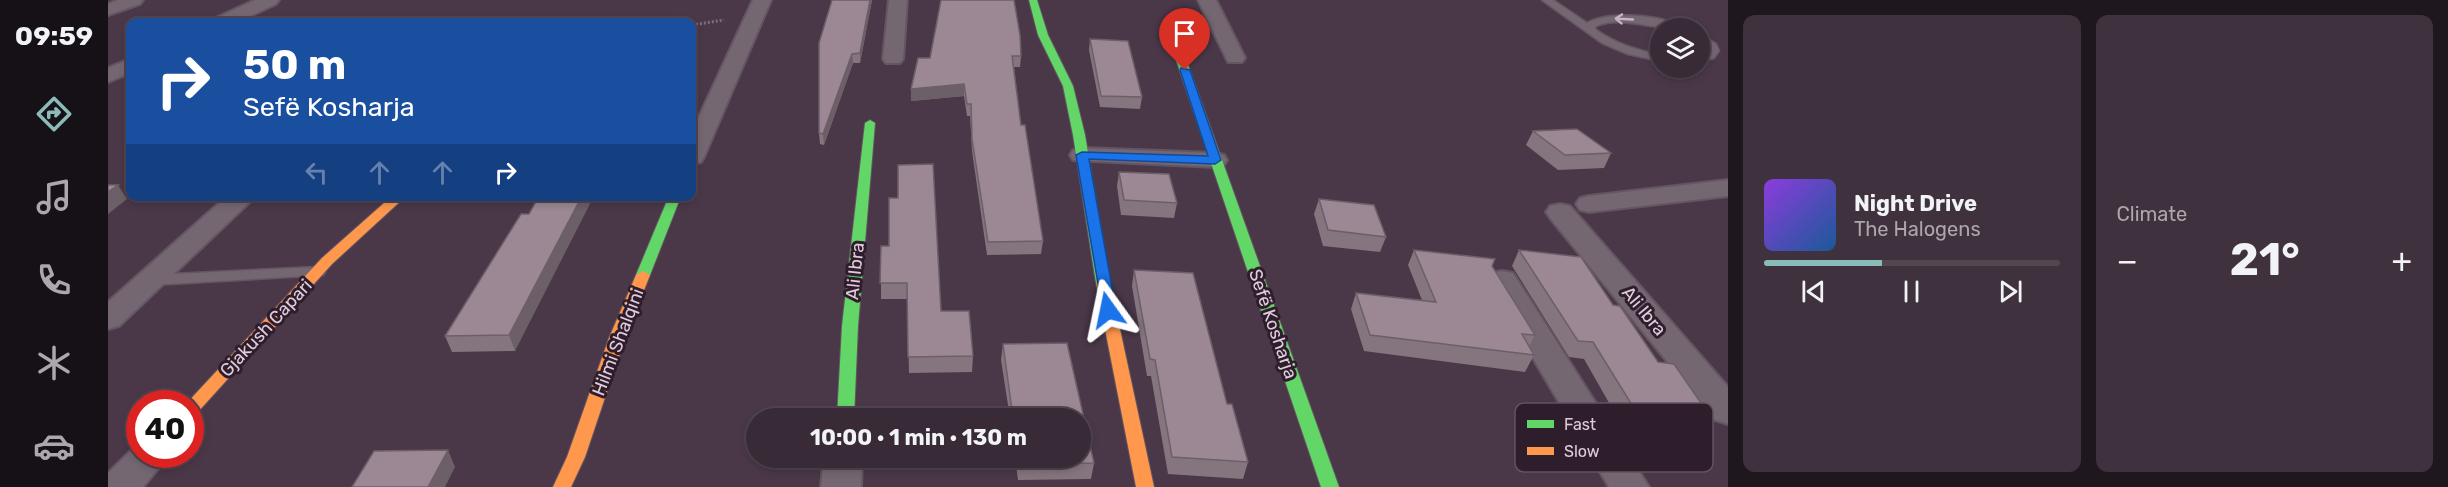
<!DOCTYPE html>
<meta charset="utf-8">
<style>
:root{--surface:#382a36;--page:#3f323e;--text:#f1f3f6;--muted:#aba7ad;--line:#524651;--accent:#8bbbb9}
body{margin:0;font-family:Rubik,sans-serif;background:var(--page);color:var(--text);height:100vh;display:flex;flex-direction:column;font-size:22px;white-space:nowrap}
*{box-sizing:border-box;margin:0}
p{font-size:20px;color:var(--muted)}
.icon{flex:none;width:33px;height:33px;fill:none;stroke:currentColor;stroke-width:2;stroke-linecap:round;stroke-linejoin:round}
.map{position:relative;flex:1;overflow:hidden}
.panel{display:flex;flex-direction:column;gap:15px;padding:15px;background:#1f171e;width:720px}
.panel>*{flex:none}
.hud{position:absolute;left:18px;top:18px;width:570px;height:183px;border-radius:12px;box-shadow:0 3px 9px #0003,0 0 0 2px var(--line);background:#1a4fa0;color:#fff;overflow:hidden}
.buttons{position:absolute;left:1542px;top:18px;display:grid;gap:12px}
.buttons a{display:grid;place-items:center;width:60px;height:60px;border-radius:50%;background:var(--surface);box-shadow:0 3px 9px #0003,0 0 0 2px var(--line);font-size:30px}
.speed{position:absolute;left:18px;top:390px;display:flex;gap:12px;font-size:30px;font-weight:700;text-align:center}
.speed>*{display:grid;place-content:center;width:78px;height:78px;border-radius:50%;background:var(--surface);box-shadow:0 3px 9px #0003,0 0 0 2px var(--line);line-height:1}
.speed .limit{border:9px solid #d22;background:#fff;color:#111}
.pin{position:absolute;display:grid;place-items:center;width:51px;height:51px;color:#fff;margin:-62px -26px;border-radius:50% 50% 50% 0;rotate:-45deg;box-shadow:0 0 6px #0007}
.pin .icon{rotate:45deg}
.me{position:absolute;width:66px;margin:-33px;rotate:348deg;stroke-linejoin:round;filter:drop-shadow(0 0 4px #0008)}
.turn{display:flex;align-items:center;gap:21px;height:126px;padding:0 18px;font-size:27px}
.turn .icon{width:78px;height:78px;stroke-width:2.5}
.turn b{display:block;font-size:42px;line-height:51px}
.lanes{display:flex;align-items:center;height:57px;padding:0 18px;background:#0003;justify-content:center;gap:30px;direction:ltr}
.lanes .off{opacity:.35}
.big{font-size:45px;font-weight:700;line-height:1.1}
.panel .card{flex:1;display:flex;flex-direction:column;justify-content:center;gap:9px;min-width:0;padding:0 21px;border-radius:12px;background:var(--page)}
.song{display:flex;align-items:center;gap:18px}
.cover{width:72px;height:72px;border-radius:9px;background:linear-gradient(135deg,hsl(270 70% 55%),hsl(210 70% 35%))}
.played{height:6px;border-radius:3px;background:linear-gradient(90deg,var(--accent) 40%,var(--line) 40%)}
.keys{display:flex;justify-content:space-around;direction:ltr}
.heat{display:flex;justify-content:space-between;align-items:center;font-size:33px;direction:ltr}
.panel .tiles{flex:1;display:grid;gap:15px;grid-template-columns:repeat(2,1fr)}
.trip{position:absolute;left:638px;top:408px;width:345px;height:60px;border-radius:30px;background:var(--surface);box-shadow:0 3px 9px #0003,0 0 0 2px var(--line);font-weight:700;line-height:60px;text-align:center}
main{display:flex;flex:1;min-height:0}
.menu{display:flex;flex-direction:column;width:108px;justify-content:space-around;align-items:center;background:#161116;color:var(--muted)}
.menu .icon{width:42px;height:42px}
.menu .current{color:var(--accent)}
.menu b{font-size:27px;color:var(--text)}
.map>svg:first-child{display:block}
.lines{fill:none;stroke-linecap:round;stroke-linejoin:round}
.lane-casing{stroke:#655563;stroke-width:3}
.street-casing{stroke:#655563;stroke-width:4}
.fast-casing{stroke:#655563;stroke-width:2}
.slow-casing{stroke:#655563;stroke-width:2}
.path{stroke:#7c707b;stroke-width:3;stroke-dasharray:2 2;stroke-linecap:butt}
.lane{fill:#746772;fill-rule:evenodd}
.street{fill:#746772;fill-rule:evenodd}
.fast{fill:#63d668;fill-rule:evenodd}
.slow{fill:#ff974d;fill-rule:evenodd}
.wall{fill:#85757f}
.shaded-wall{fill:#6c5f68}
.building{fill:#9b8894;stroke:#6c5f68;stroke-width:1.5}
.oneway{stroke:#c6b3c3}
.route{fill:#1a73e8;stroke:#114b97;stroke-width:1.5}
.labels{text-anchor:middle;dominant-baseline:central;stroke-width:6;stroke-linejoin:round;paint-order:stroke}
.street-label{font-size:18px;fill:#e1ccde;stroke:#2e1e2c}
.key{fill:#2e1e2c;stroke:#645261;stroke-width:1.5}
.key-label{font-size:16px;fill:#e1ccde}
</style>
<main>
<nav class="menu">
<b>09:59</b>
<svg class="icon current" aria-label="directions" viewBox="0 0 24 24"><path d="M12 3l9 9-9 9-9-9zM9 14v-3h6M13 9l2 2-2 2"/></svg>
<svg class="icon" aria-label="music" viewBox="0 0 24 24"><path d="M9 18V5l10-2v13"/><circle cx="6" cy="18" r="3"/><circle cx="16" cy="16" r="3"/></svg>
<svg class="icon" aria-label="phone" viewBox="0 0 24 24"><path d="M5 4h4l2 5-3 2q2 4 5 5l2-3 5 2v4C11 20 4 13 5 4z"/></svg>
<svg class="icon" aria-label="climate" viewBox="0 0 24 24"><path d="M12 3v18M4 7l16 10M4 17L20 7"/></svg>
<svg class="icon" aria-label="car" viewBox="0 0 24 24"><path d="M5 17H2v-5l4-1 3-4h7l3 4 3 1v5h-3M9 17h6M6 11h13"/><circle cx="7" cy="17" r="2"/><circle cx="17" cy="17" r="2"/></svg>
</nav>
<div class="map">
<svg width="1620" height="487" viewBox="0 0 1620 487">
<rect width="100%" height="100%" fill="#4a3848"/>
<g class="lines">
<g class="lane-casing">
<path id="lane" d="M1434,0H1445L1479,23C1499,11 1555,14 1574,28C1545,31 1518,15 1488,26L1487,29C1507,44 1529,50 1552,55V61L1520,54L1494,43Z
M1592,34L1608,44L1611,51L1606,58L1592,61V55L1601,51L1592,42Z
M209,267L215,269L217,272L215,275L44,285L36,280L44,275Z"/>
</g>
<g class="street-casing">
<path id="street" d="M10,0H35L32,4L0,15V4Z
M147,0H171L168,4L129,22H106L108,18Z
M645,0H663L596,157L593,162L584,164V132Z
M781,0H799L795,59L792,63H778L775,59Z
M1090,0H1108L1137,58L1134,62H1120Z
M22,59V73L0,82V68Z
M974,148L1107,153L1116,155L1119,160L1116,165L1107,167L965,160L962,155L965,150Z
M1620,180V196L1481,212L1472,210L1468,204L1472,198L1481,196Z
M119,196H148L11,326L0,329V302Z
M1452,204L1462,206L1620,387V424L1607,420L1442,218L1438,212L1442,206Z
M1394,271L1405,273L1541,487H1501L1379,280L1383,273Z
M32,442V454H60L54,464L35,487H0V473Z
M716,458H754L753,487H713Z"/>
</g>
<g class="fast-casing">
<path id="fast" d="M921,0H929L940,35L965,86L977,135L1002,283L1000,286H990L988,283L965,135L955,86L930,35Z
M1069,45L1074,48L1231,487H1213L1064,48Z
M762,120L767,123L750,326L746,418H729L734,326L757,123Z
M561,196H573L542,275L540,278H530L528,275Z"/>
</g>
<g class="slow-casing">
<path id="slow" d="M284,196H298L224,264L88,414L82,416V404H78L214,258Z
M535,271L542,275L517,338L477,457L463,487H445L459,457L501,338L528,275Z
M995,279L1002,283L1046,487H1028L988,283Z"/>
</g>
<path class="path" d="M179,18L213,22
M584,25L616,20"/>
<use href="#lane" class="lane"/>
<use href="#street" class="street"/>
<use href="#fast" class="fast"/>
<use href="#slow" class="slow"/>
</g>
<path class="wall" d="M724,0H764L752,63H745L716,145L712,144L711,133Z
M982,39L1034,97L1032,109L992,107L981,50Z
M913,56L912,67H906L913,125L935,241L933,254L879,255L864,151L862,116H859L856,96L803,101V89L822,58Z
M1425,131L1503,153L1496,168L1450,170L1418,145Z
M1011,172L1069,203L1066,218L1013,215L1009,186Z
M1211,199L1278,237L1272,252L1215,246L1206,214Z
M421,214L407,351L344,352L337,336Z
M773,246L833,311L865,356L864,372L801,373L799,299H773Z
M1306,250L1384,266L1427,335L1421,347L1426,355L1417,372L1256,351L1243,309L1248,293L1314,300L1300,265Z
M1411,250L1505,305L1550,362L1602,416L1589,432L1512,422L1476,359L1461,357L1404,266Z
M1026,270L1119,404L1140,462L1135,479L1060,474L1043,376H1039L1024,286Z
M959,343L986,463L983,479L910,480L907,458H972V418H902L893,360L895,344Z"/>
<path class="shaded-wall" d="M762,0H764L752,63V53Z
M744,54L745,63L716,145L715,134Z
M856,84V96L803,101V89Z
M10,185L19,199L0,214V192Z
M474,196H486L407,351L401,335Z
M340,450L347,467L337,487H320Z"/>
<path class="building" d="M724,0H762L752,53L744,54L715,134L711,133V43Z
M833,0H906L912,35L913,56H904L913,125H917L935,241L880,242L864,139L863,104H859L856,84L803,89L810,58H822Z
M982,39L1020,41L1034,97L993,96Z
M1469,129L1503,153L1457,155L1425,131Z
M825,164L833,311H861L865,356L800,357L799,283H772L773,246H781V198H790V165Z
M1011,172L1061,174L1069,203L1016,200Z
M0,185H10L0,192Z
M431,196H474L401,335L337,336L413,214H421Z
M1211,199L1266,205L1278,237L1220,230Z
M1306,250L1387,259L1384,266L1427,335L1414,334L1426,355L1262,335L1248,293L1328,302Z
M1411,250L1473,257L1505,305L1512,306L1550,362L1566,364L1602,416L1524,405L1485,342L1470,341Z
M1026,270L1085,273L1119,404H1124L1140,462L1064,457L1047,360L1042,359Z
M959,343L986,463L912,464L911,458H972V418H905L895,344Z
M340,450L320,487H244L266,451Z"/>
<defs><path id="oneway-shaft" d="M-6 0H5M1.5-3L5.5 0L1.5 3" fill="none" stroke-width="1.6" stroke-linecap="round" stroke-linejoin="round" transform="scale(1.5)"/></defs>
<use class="oneway" href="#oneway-shaft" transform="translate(1516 19) rotate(-177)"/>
<path class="route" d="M1073,68L1082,70L1113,160L1107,164L981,159L1008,310L1000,315L995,313L968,155L974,152L1100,156L1072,70Z"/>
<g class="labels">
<g class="street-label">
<text transform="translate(747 271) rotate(-84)">Ali Ibra</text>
<text transform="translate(1536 311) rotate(50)">Ali Ibra</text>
<text transform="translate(1165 324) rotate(71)">Sefë Kosharja</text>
<text transform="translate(158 328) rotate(-47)">Gjakush Capari</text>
<text transform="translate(510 342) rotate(-69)">Hilmi Shalqini</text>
</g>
</g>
<rect x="1407" y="403" width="198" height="69" rx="9" class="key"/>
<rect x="1419" y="420" width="27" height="8" fill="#63d668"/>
<rect x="1419" y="447" width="27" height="8" fill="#ff974d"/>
<g class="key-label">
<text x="1456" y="430">Fast</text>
<text x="1456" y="457">Slow</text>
</g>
</svg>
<div class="buttons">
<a><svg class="icon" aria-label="layers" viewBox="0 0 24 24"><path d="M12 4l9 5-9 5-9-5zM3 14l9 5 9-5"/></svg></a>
</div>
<div class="speed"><div class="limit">40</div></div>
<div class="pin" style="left:1077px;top:70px;background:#d93025"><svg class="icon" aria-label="arrive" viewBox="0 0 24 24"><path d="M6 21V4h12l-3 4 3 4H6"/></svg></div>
<svg class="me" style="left:1000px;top:310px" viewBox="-20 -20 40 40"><path d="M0-17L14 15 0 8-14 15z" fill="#1a73e8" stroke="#fff" stroke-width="4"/></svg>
<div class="trip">10:00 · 1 min · 130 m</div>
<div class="hud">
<div class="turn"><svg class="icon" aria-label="right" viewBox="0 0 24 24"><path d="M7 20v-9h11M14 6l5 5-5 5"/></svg><div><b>50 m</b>Sefë Kosharja</div></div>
<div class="lanes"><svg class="icon off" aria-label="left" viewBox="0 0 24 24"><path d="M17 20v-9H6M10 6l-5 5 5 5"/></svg><svg class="icon off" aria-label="ahead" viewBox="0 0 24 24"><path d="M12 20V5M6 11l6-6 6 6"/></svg><svg class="icon off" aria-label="ahead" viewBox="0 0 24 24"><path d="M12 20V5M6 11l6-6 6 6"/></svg><svg class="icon" aria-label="right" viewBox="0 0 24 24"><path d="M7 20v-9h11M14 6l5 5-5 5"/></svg></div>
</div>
</div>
<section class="panel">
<div class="tiles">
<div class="card">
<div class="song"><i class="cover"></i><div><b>Night Drive</b><p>The Halogens</p></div></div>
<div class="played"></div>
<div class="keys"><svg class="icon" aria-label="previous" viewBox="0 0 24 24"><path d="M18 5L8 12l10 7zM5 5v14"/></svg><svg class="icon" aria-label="pause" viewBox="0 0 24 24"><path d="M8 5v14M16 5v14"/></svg><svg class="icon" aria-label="next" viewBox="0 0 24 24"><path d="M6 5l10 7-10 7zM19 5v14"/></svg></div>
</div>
<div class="card"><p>Climate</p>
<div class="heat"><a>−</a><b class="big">21°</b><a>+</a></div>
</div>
</div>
</section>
</main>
